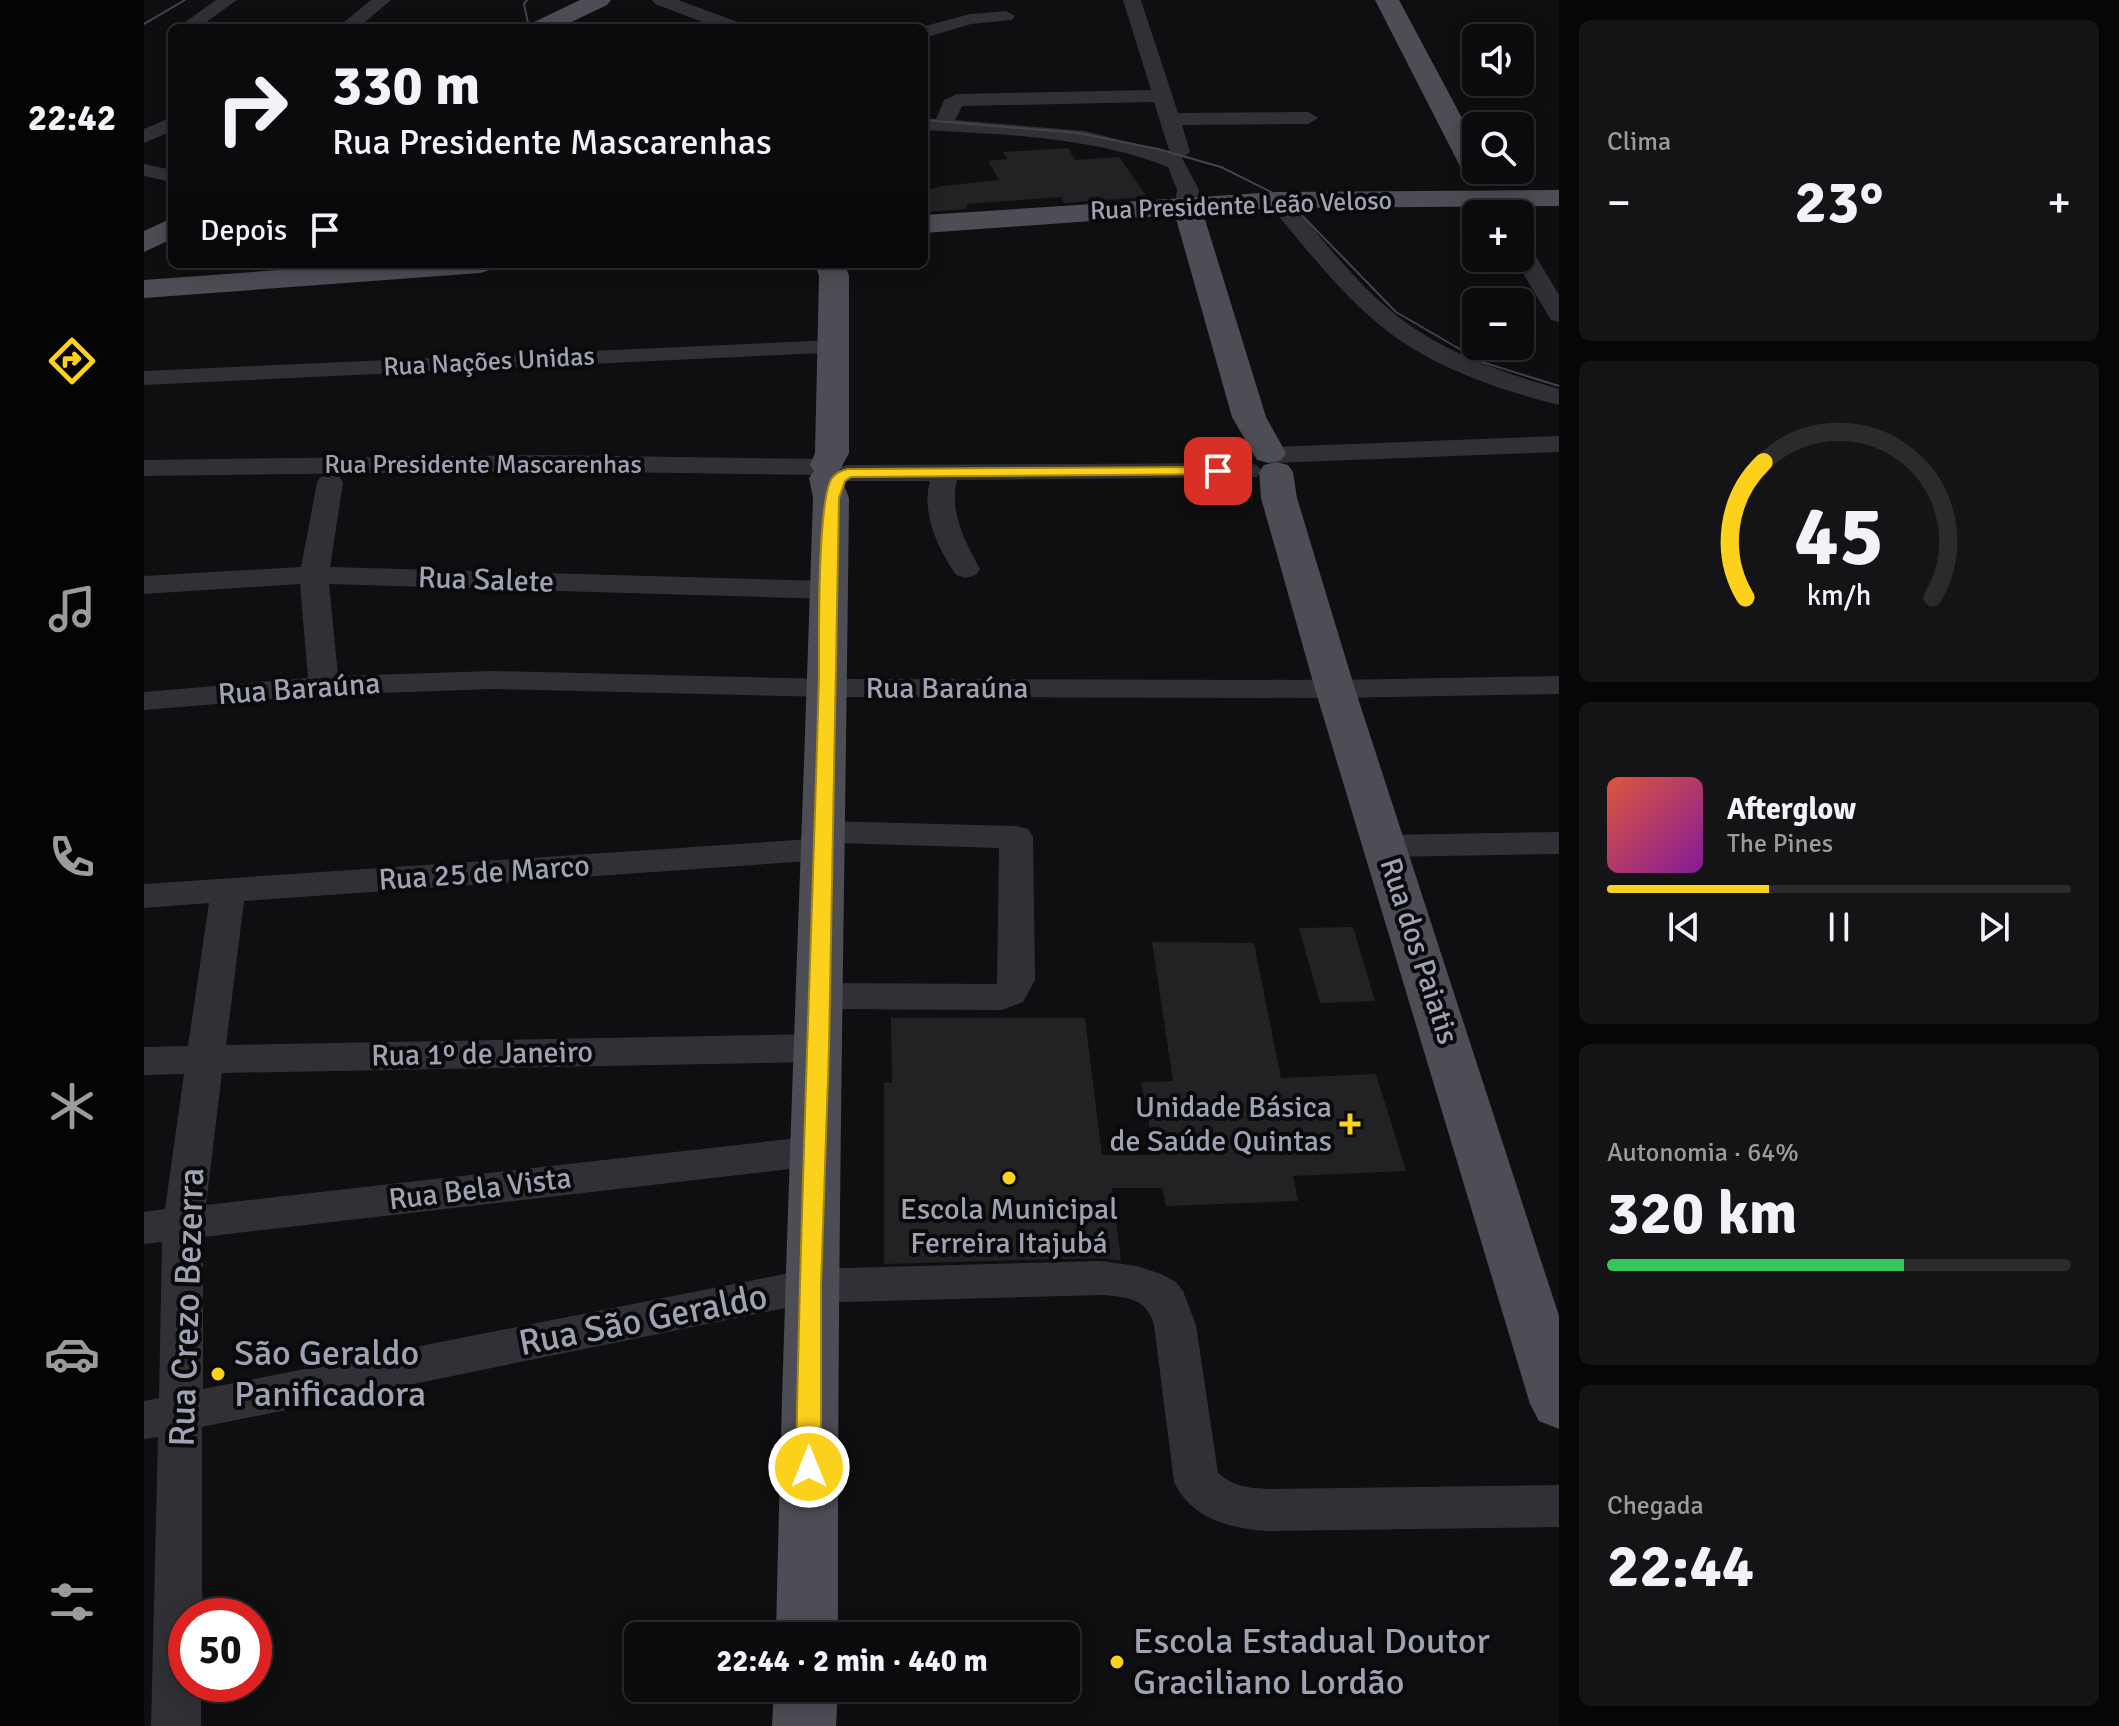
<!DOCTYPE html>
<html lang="pt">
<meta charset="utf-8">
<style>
:root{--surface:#0b0b0d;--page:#141416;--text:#f1f3f6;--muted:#9a9b9d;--line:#2b2b2e;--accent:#fcd11c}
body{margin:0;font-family:Signika,sans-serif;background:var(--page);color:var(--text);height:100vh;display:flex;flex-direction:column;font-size:30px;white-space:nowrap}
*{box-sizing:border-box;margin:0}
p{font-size:26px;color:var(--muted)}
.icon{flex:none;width:44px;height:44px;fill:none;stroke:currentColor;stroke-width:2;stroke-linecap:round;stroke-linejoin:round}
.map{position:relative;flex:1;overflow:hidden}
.panel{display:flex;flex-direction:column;gap:20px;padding:20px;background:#060607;width:560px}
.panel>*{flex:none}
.hud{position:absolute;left:24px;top:24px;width:760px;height:244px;border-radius:12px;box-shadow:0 4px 20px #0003,0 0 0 2px var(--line);background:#0b0b0d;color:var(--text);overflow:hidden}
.fabs{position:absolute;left:1318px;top:24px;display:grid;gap:16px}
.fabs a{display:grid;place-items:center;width:72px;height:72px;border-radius:12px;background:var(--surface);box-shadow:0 4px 20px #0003,0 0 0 2px var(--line);font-size:40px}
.speed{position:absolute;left:24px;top:1598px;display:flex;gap:16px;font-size:40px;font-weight:700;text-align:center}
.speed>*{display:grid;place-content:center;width:104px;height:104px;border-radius:50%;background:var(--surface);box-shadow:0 4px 20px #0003,0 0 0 2px var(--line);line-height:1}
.speed .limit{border:12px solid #d22;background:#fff;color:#111}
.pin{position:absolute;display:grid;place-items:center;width:68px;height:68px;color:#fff;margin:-34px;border-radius:16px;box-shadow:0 4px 12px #0006}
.me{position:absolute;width:88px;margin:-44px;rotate:0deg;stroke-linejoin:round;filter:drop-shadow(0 0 6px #0008)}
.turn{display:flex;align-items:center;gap:28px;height:168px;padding:0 32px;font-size:36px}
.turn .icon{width:104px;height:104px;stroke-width:2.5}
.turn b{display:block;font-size:56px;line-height:68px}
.then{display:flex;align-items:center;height:76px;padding:0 32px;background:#0003;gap:16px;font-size:30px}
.big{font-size:60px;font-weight:700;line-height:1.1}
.panel .tile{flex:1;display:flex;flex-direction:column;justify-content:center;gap:12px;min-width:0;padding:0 28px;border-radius:12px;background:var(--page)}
.panel .dial{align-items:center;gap:0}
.dial svg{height:208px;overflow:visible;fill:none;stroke:var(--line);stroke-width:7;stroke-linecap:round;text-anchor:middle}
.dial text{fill:var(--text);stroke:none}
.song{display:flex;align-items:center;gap:24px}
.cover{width:96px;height:96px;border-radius:12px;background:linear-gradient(135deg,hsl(10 70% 55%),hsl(290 70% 35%))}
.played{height:8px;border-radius:4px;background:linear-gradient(90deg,var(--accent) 35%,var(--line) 35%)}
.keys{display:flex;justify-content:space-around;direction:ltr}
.heat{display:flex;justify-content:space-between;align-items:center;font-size:44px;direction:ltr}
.charge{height:12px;border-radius:6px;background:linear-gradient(90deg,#34c759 64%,var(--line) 0)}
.trip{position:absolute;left:480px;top:1622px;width:456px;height:80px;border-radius:12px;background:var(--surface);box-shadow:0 4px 20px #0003,0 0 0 2px var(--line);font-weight:700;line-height:80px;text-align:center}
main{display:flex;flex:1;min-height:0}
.dock{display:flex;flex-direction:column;width:144px;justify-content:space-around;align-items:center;background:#040405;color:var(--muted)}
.dock .icon{width:56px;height:56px}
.dock .active{color:var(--accent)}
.dock b{font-size:36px;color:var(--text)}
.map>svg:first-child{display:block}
.building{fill:#222225}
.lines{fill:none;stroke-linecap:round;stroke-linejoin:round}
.minor{fill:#303036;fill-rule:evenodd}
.major{fill:#4c4d55;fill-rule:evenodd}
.tram{stroke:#43444b;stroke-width:2}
.route{fill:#fcd11c;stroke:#a48812;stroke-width:2}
.poi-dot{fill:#fcd11c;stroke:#0a0a0c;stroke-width:3}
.labels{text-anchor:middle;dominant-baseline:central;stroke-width:8;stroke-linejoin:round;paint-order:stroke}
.far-street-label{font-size:26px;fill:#9fa2b3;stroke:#0a0a0c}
.street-label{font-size:30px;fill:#9fa2b3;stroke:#0a0a0c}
.poi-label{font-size:30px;fill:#9fa2b3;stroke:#0a0a0c;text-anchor:end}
.near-street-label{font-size:36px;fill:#9fa2b3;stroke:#0a0a0c}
.near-poi-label{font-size:36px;fill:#9fa2b3;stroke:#0a0a0c;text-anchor:start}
</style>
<main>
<nav class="dock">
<b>22:42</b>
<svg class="icon active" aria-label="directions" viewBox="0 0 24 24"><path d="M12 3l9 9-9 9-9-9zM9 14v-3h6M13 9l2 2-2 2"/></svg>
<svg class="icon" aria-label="music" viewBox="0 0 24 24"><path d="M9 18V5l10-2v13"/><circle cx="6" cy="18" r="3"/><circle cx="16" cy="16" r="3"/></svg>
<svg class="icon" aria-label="phone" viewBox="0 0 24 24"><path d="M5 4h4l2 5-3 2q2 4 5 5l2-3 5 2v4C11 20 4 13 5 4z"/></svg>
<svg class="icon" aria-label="climate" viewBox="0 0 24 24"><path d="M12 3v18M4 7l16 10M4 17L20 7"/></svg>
<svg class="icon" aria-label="car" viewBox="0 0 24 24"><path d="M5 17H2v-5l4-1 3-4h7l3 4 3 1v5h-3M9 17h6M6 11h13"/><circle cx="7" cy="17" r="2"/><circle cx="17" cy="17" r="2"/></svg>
<svg class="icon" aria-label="filters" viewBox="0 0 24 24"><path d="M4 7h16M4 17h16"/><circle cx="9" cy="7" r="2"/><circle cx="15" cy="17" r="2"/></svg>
</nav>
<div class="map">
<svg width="1415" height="1726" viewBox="0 0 1415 1726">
<rect width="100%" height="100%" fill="#0f0f11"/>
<path class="building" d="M924,148L931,160L975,157L1003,197L920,203L917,197L822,204L824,209L780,212V191L798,186L855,180L844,161L863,159L859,152Z
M1209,927L1231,1001L1176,1003L1155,928Z
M1008,942L1110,943L1137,1078L1232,1074L1262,1171L1149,1176L1154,1201L1022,1206L1018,1188H968L977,1261L958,1258L740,1264V1083H748L747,1018H941L958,1155H1011L997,1082L1029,1081Z"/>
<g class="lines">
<path class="minor" d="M72,0H93L54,28H33Z
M227,0H247L214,28H193Z
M508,0H534L599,24L601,28H575L511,4Z
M979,0H997L1034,113L1164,112L1174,118L1164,124L1038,125L1046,152L1038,158L1055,190L1053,204L1042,211L1031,204L1033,190L1024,167C946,136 863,135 780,130V118L792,119L800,100L813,94L1007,90ZM1010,102L1026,153L941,131L811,120L818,106Z
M862,11L871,16L868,20L827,24L780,38V28H774L826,14Z
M28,117V131L0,143V129Z
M0,164L28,170V182L0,176Z
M1133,193L1141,195C1183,244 1223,300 1279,334C1321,360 1368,375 1415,389V405C1356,390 1290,368 1242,330C1197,295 1162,248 1125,205L1122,200L1125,195Z
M1347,193L1355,194L1367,214H1345L1336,199Z
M1376,241L1384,243L1415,295V322L1407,320L1370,258H1376Z
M691,340L700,342L703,347L700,352L0,385V371Z
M1415,436V452L1130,463L1121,461L1117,455L1121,449L1130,447Z
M398,455L678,459L687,461L691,467L687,473L678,475L398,471L0,476V460Z
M1104,463L1113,465L1117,471L1113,477L813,480C805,512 821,542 836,569L832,575L822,578L812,575C794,549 777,513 786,481H704L695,479L691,473L695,467L704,465Z
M186,475L196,477L199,483L186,567L684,581L694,584L698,590L694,596L684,599L185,584L194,676L349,671L685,679L1191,680L1415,676V694L1191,698L685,697L349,689L180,695L0,710V692L164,678L156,584L0,594V576L157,567L173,483L176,477Z
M680,821L872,826L884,829L889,837L891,980L879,1002L858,1010L677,1009L664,1005L659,996L664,987L677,983L853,984L855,848L692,843L696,849L691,857L679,860L100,901L82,1045L675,1034L688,1038L694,1048L688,1058L675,1062L78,1073L62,1205L672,1136L686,1140L692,1151L686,1162L672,1166L59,1237V1389L666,1269L958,1261L993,1266L1017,1274L1032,1282L1039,1291L1052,1325L1074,1473C1090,1487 1105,1488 1125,1489L1415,1485V1527L1125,1531C1087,1529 1047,1519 1030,1482L1010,1325C1003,1298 983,1297 958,1295L666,1303L58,1427V1616H42V1684H57V1726H7L14,1437L0,1439V1401L15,1398L18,1242L0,1244V1212L21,1209L40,1074L0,1075V1047L44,1046L65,903L0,908V884L667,839L663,832L668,824Z
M1415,832V854L1241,857L1229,854L1224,846L1229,838L1241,835Z"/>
<path class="major" d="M436,0H467L463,5L415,28H384L388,23Z
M1231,0H1255L1332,144V170H1346L1342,176L1332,178L1322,176L1318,170Z
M1415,190V206L1133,208L1059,213L1122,417L1142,453L1137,460L1125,463L1113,460L1088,417L1031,215L780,233V215L1133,192Z
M28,218V239L0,252V231Z
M216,264H351L346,270L336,273L0,298V280Z
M671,264H701L705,276V453L695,472L705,498C701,877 693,1257 694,1636H632C640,1257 657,877 669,498L665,478L670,471L666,465L671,453L675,276Z
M1132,462L1144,465L1149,472L1153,498L1211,689L1415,1316V1429L1395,1421L1386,1404L1171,689L1117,498L1115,472L1120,465Z
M630,1688H694L692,1726H628Z"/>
<path class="tram" d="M383,0L380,4L385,28
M0,24L41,0
M780,120L934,133L1014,149L1077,167L1143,200L1252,312L1338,362L1415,386"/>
</g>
<path class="route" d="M1074,467L1081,471L1079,474L707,477L701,481L695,498L685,1048L677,1286V1467L673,1475L665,1478L656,1475L652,1467C656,1203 668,939 675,675C675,640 673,500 688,478C692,473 698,470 704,469Z"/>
<g class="poi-dot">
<path d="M1202 1112h8v8h8v8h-8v8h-8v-8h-8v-8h8z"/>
<circle cx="865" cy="1178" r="8"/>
<circle cx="74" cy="1374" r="8"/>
<circle cx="973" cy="1662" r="8"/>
</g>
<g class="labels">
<g class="far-street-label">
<text transform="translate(1097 206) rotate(-2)">Rua Presidente Leão Veloso</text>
<text transform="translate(345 362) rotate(-3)">Rua Nações Unidas</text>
<text x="339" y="465">Rua Presidente Mascarenhas</text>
</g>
<g class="street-label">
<text transform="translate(342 580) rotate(2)">Rua Salete</text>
<text x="803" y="688">Rua Baraúna</text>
<text transform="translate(155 689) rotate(-4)">Rua Baraúna</text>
<text transform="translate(340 873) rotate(-4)">Rua 25 de Marco</text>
<text transform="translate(1275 951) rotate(72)">Rua dos Paiatis</text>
<text transform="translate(338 1054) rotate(-1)">Rua 1º de Janeiro</text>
<text transform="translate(336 1189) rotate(-7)">Rua Bela Vista</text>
</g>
<g class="poi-label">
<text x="1188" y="1107">Unidade Básica<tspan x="1188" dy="34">de Saúde Quintas</tspan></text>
<text x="865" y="1209" text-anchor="middle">Escola Municipal<tspan x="865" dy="34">Ferreira Itajubá</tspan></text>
</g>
<g class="near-street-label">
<text transform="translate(43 1307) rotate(-88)">Rua Crezo Bezerra</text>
<text transform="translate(499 1320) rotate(-11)">Rua São Geraldo</text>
</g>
<g class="near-poi-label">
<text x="90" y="1353">São Geraldo<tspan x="90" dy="41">Panificadora</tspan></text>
<text x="989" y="1641">Escola Estadual Doutor<tspan x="989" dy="41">Graciliano Lordão</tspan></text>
</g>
</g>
</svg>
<div class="fabs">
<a><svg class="icon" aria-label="sound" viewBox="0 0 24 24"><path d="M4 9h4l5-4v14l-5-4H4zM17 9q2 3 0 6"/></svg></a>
<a><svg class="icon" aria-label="search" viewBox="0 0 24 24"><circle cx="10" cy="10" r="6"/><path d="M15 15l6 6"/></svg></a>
<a>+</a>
<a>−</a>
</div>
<div class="speed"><div class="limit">50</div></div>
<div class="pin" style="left:1074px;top:471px;background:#d93025"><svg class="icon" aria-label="arrive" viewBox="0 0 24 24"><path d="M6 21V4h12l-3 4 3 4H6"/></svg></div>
<svg class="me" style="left:665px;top:1467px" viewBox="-20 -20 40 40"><circle r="17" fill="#fcd11c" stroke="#fff" stroke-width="3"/><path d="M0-11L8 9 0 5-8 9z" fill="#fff"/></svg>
<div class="trip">22:44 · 2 min · 440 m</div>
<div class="hud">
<div class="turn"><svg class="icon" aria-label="right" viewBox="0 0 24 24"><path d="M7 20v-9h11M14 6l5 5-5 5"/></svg><div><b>330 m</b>Rua Presidente Mascarenhas</div></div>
<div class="then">Depois<svg class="icon" aria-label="arrive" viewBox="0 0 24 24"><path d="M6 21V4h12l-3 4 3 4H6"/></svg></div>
</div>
</div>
<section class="panel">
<div class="tile"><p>Clima</p>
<div class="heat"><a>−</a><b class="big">23°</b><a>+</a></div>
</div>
<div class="tile dial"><svg viewBox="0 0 100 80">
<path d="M14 69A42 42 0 1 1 86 69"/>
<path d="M14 69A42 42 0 0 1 21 17" stroke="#fcd11c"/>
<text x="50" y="56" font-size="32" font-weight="700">45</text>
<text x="50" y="72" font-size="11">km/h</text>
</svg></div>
<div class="tile">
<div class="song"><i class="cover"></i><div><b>Afterglow</b><p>The Pines</p></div></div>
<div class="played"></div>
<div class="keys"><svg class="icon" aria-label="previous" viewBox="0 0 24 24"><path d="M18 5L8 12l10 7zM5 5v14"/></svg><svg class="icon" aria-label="pause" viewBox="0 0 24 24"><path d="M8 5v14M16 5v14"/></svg><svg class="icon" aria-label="next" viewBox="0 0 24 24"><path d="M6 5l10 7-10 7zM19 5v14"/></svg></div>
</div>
<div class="tile"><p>Autonomia · 64%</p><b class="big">320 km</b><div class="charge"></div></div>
<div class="tile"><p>Chegada</p><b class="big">22:44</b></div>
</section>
</main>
